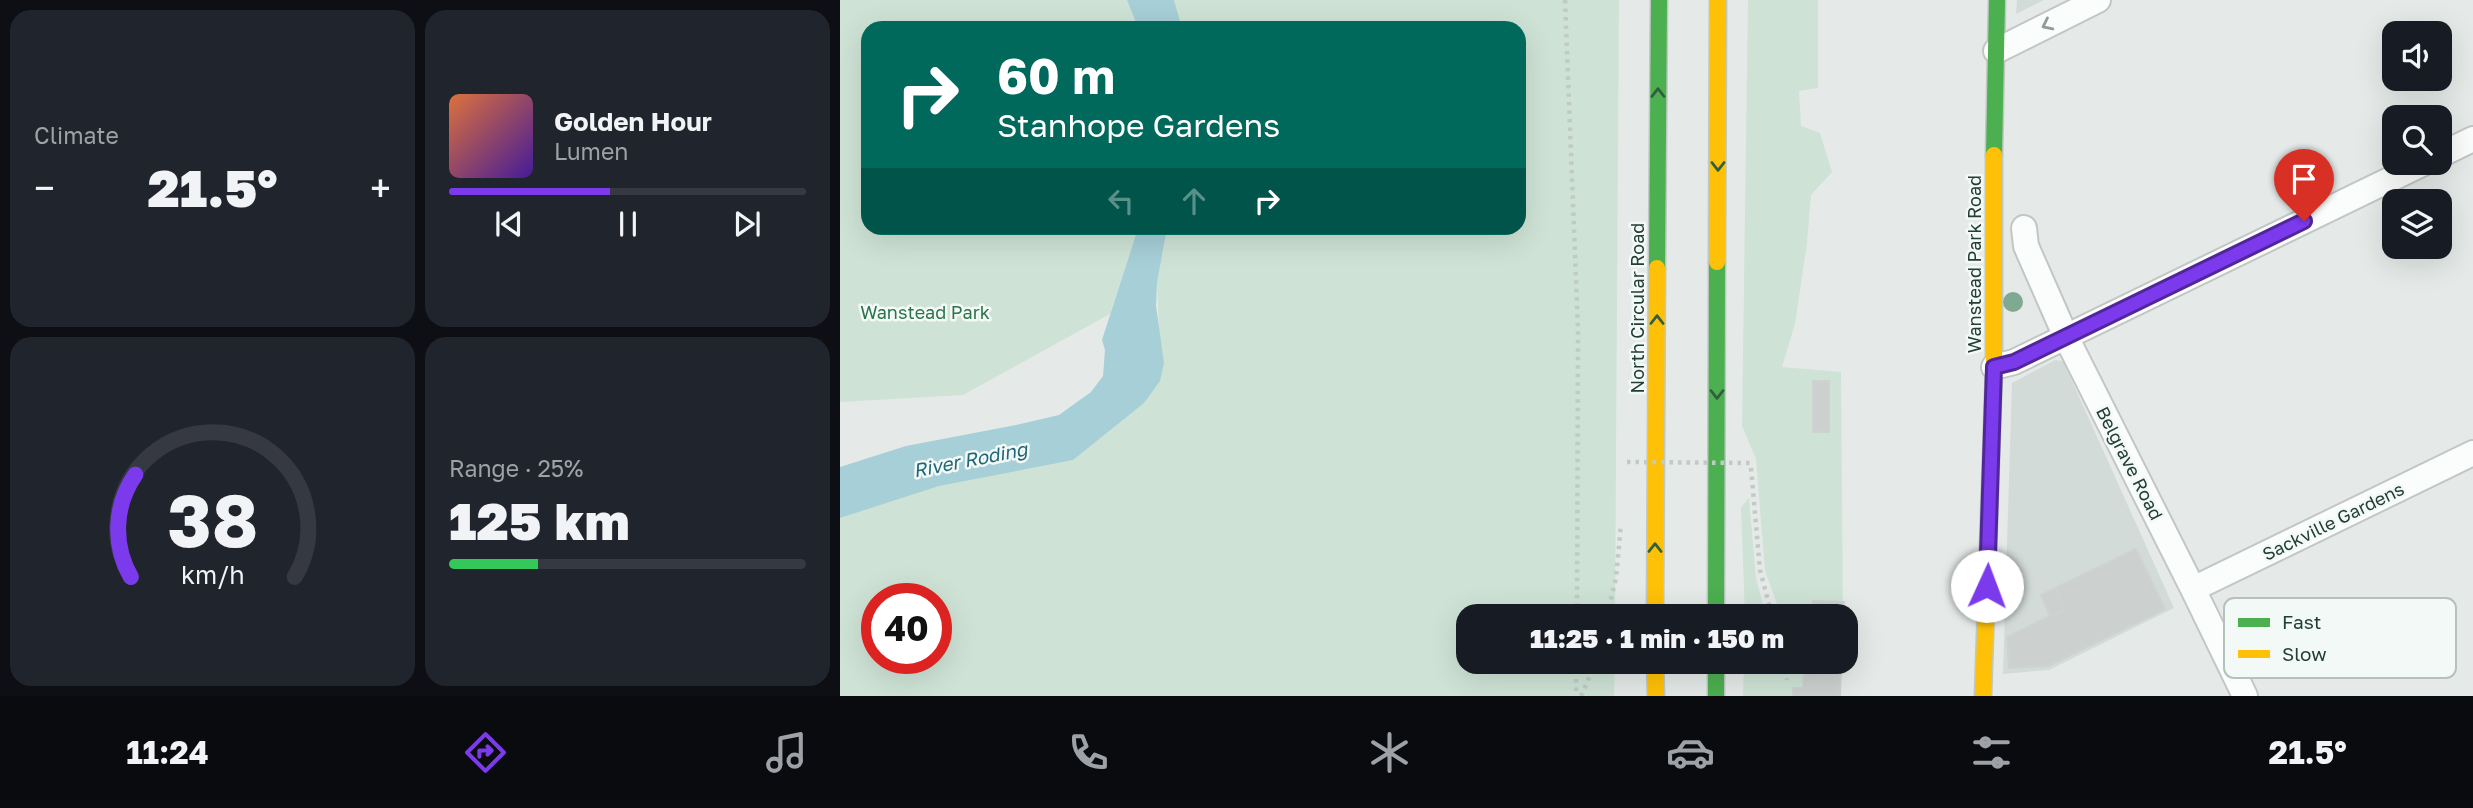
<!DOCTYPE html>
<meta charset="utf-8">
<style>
:root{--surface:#171b24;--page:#20242c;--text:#f1f3f6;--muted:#9ea1a6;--line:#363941;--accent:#7c3aed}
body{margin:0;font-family:"Golos Text",sans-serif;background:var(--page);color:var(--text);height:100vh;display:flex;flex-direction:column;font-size:26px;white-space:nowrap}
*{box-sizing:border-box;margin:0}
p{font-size:23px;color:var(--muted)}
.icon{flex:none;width:38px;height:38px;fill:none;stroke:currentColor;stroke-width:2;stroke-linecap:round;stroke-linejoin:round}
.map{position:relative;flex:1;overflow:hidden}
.side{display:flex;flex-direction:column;gap:10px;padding:10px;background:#0d0f14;width:840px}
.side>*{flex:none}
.top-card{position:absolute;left:21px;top:21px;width:665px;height:214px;border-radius:21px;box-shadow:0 7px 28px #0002;background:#00695c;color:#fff;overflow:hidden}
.fabs{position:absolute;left:1542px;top:21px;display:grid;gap:14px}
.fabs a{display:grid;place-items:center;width:70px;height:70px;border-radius:14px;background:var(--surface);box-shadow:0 7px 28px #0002;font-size:35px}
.speed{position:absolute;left:21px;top:583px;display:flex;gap:14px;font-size:35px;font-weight:700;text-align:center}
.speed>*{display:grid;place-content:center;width:91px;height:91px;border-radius:50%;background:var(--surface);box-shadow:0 7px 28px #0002;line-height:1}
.speed .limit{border:10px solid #d22;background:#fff;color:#111}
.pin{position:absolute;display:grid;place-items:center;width:60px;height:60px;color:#fff;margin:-72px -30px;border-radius:50% 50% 50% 0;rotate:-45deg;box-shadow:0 0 7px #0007}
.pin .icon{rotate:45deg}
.me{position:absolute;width:77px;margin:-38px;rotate:2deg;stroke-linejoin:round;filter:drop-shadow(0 0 5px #0008)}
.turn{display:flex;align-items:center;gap:24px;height:147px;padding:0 21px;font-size:32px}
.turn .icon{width:91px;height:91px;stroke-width:2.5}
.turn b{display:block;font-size:49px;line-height:60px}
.lanes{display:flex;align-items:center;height:66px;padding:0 21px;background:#0003;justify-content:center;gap:35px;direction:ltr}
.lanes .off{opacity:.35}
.big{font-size:52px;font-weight:800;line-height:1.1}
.side .tile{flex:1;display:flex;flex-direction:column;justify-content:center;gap:10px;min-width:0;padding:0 24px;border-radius:21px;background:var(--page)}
.side .dial{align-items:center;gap:0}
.dial svg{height:182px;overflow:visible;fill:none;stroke:var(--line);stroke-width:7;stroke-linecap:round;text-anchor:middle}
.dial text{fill:var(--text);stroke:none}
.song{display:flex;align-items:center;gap:21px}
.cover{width:84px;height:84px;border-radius:10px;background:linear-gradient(135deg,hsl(20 70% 55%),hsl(260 70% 35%))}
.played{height:7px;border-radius:4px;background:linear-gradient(90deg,var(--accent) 45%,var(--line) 45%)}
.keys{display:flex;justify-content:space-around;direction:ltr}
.heat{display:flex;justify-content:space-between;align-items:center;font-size:38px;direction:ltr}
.charge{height:10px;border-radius:5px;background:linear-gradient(90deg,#34c759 25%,var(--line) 0)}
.side .tiles{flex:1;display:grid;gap:10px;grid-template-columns:repeat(2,1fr)}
.trip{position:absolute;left:616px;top:604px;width:402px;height:70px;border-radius:21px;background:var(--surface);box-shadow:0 7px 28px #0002;font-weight:800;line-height:70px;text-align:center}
.dock{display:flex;height:112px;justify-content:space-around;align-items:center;background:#090b0e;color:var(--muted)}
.dock .icon{width:49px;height:49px}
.dock .selected{color:var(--accent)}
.dock b{font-size:32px;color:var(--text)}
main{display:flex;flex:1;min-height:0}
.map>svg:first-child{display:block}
.built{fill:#d3dbd8}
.green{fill:#cee3d5;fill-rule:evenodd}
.water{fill:#a7cfd7}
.building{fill:#ccd1cf;stroke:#ced3d1;stroke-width:2}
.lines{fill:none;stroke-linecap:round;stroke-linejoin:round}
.street-casing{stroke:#c2c7c5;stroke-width:28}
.fast-casing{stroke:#c0c8c5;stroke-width:19}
.slow-casing{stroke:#c0c8c5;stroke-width:19}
.path{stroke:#c2cac7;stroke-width:4.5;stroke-dasharray:3.5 5;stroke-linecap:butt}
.street{stroke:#fbfcfc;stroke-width:24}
.fast{stroke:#4caf50;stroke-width:16}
.slow{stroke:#ffc107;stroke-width:16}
.path-bridge{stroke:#c2cac7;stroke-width:4.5;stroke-dasharray:3.5 5;stroke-linecap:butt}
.tree{fill:#80a992}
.oneway{stroke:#8f9c9a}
.oneway2{stroke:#2f5f3e}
.route-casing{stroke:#51269a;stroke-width:18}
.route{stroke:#7c3aed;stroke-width:12}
.labels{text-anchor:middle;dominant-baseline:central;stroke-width:5;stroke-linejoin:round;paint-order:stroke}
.street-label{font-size:18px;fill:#233d37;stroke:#f3f9f6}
.park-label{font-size:18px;fill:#2e734b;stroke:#f3f9f6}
.water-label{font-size:19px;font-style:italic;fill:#1e6678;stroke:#f3f9f6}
.key{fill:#f3f9f6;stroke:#b5c1bd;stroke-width:2}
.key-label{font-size:19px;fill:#233d37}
</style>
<main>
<section class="side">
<div class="tiles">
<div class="tile"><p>Climate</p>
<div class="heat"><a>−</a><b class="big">21.5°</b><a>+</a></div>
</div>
<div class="tile">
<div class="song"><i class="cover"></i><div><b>Golden Hour</b><p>Lumen</p></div></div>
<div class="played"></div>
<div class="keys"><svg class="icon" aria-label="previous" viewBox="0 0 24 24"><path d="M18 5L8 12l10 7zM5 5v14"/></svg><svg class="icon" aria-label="pause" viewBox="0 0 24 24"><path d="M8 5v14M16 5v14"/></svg><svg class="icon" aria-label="next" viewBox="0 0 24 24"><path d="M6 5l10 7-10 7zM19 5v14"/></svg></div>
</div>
<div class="tile dial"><svg viewBox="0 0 100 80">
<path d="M14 69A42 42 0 1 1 86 69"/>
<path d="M14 69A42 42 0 0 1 16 24" stroke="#7c3aed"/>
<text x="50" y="56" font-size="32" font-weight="700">38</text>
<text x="50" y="72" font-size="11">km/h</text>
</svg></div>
<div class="tile"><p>Range · 25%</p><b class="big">125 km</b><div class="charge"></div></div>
</div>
</section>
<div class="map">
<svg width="1633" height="696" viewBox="0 0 1633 696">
<rect width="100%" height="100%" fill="#e5eae8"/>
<path class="built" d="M1177,0H1204L1176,14Z
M1215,360L1223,361L1334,608L1209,670L1163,674L1172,383Z"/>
<path class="green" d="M0,0H287L298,28H28V228H298L270,314L123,395L0,402Z
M334,0H779L775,616H628V662H775L774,696H0V518L269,430L304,403L319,331L317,283L327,228H679V28H342ZM37,598H96V658H37Z
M908,0H978V88L959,91L961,126L980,133L992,172L971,195L967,243L955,324L942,367L1001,372L1003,616H937V604L925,571L916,459L902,426Z
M909,498L916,578L926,616H905L901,507Z
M904,662H1001L1000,696H903Z"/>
<path class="water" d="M287,0H334L342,28H298Z
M298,228H327L317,283L316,306L324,363L320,381L304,403L233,460L99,486L0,518V467L66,446L176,425L219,415L251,392L263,376L265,350L262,340Z"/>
<path class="building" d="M973,381H989V432H973Z
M1296,549L1325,609L1208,666L1169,668L1167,637L1225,609L1215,588Z
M1215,588L1225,609L1210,616L1201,595Z
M973,601L1004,602L1003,616H972Z
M971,662H1001L1000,696H953V688H963L964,671H970Z"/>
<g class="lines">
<g class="street-casing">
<path id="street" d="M1156,51L1258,0
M1600,155L1633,139
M1184,228L1186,246L1226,337L1353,589L1405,696
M1154,367L1174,362L1584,163
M1353,589L1633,453"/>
</g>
<g class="fast-casing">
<path id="fast" d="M1154,155L1157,0
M817,268L819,0
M876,616L877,262
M876,662V696"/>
</g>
<g class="slow-casing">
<path id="slow" d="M877,262L878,0
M815,616L817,268
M815,662L816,696
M1143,696L1154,367V155"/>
</g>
<path class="path" d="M725,0L738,330L737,616
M911,468L920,570L932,616
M767,616L776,578L781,524
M736,662V696
M943,662L947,680
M741,696L756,662"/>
<use href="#street" class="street"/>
<use href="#fast" class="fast"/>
<use href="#slow" class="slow"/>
<path class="path-bridge" d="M787,462L910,463"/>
</g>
<circle class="tree" cx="1173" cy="302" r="10"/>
<defs><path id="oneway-chevron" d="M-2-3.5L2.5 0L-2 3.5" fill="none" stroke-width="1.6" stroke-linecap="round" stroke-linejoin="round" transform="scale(1.75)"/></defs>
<use class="oneway" href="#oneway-chevron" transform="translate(1207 25) rotate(154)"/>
<g class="oneway2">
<use href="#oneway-chevron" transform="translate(818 93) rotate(-90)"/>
<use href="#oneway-chevron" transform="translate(878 166) rotate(90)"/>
<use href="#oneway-chevron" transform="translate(817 320) rotate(-90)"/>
<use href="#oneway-chevron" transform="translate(877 394) rotate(90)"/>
<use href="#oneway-chevron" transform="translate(815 548) rotate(-90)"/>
</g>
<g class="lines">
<g class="route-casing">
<path id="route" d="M1147,586L1154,367L1174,362L1464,221"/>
</g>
<use href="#route" class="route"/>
</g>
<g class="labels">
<g class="street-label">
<text transform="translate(1134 264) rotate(-90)">Wanstead Park Road</text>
<text transform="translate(797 308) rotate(-90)">North Circular Road</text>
<text transform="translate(1290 463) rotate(63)">Belgrave Road</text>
<text transform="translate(1493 521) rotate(-26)">Sackville Gardens</text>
</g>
<g class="park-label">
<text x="85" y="312">Wanstead Park</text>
</g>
<g class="water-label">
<text transform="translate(130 459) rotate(-11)">River Roding</text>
</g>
</g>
<rect x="1384" y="598" width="232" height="80" rx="10" class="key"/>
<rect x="1398" y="618" width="32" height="9" fill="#4caf50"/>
<rect x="1398" y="650" width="32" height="8" fill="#ffc107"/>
<g class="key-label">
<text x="1442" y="629">Fast</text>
<text x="1442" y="661">Slow</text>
</g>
</svg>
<div class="fabs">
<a><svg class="icon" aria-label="sound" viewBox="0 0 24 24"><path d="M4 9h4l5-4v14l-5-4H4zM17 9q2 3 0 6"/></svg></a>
<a><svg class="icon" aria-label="search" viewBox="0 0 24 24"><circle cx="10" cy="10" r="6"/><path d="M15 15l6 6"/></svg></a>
<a><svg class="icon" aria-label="layers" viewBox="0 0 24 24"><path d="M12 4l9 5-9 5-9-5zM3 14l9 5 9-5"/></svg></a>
</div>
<div class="speed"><div class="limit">40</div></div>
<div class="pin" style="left:1464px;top:221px;background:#d93025"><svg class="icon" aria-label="arrive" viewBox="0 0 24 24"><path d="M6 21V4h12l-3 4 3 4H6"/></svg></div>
<svg class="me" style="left:1147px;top:586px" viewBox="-20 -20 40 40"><circle r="19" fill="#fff"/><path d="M0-13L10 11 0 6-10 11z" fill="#7c3aed"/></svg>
<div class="trip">11:25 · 1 min · 150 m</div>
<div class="top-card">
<div class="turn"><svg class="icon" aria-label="right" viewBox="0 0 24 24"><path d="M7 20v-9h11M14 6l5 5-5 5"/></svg><div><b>60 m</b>Stanhope Gardens</div></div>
<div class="lanes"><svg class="icon off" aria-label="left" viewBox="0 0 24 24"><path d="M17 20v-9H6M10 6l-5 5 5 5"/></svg><svg class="icon off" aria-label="ahead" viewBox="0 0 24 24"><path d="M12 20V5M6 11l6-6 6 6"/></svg><svg class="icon" aria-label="right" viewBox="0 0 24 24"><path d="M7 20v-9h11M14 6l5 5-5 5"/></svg></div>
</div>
</div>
</main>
<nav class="dock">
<b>11:24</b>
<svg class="icon selected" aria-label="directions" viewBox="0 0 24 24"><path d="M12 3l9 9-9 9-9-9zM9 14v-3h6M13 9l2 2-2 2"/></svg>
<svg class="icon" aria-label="music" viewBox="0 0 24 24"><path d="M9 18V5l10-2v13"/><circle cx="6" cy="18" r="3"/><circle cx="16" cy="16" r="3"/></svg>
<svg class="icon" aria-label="phone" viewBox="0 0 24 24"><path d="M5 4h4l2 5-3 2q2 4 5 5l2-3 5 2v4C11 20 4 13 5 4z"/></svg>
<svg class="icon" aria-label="climate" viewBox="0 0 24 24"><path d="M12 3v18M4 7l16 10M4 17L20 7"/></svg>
<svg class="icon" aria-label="car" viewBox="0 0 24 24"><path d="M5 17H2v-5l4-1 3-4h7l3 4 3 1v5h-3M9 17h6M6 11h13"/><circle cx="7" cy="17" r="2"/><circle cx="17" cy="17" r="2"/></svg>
<svg class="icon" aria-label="filters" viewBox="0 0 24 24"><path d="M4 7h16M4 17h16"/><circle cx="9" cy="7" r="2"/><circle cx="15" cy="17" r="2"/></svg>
<b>21.5°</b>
</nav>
